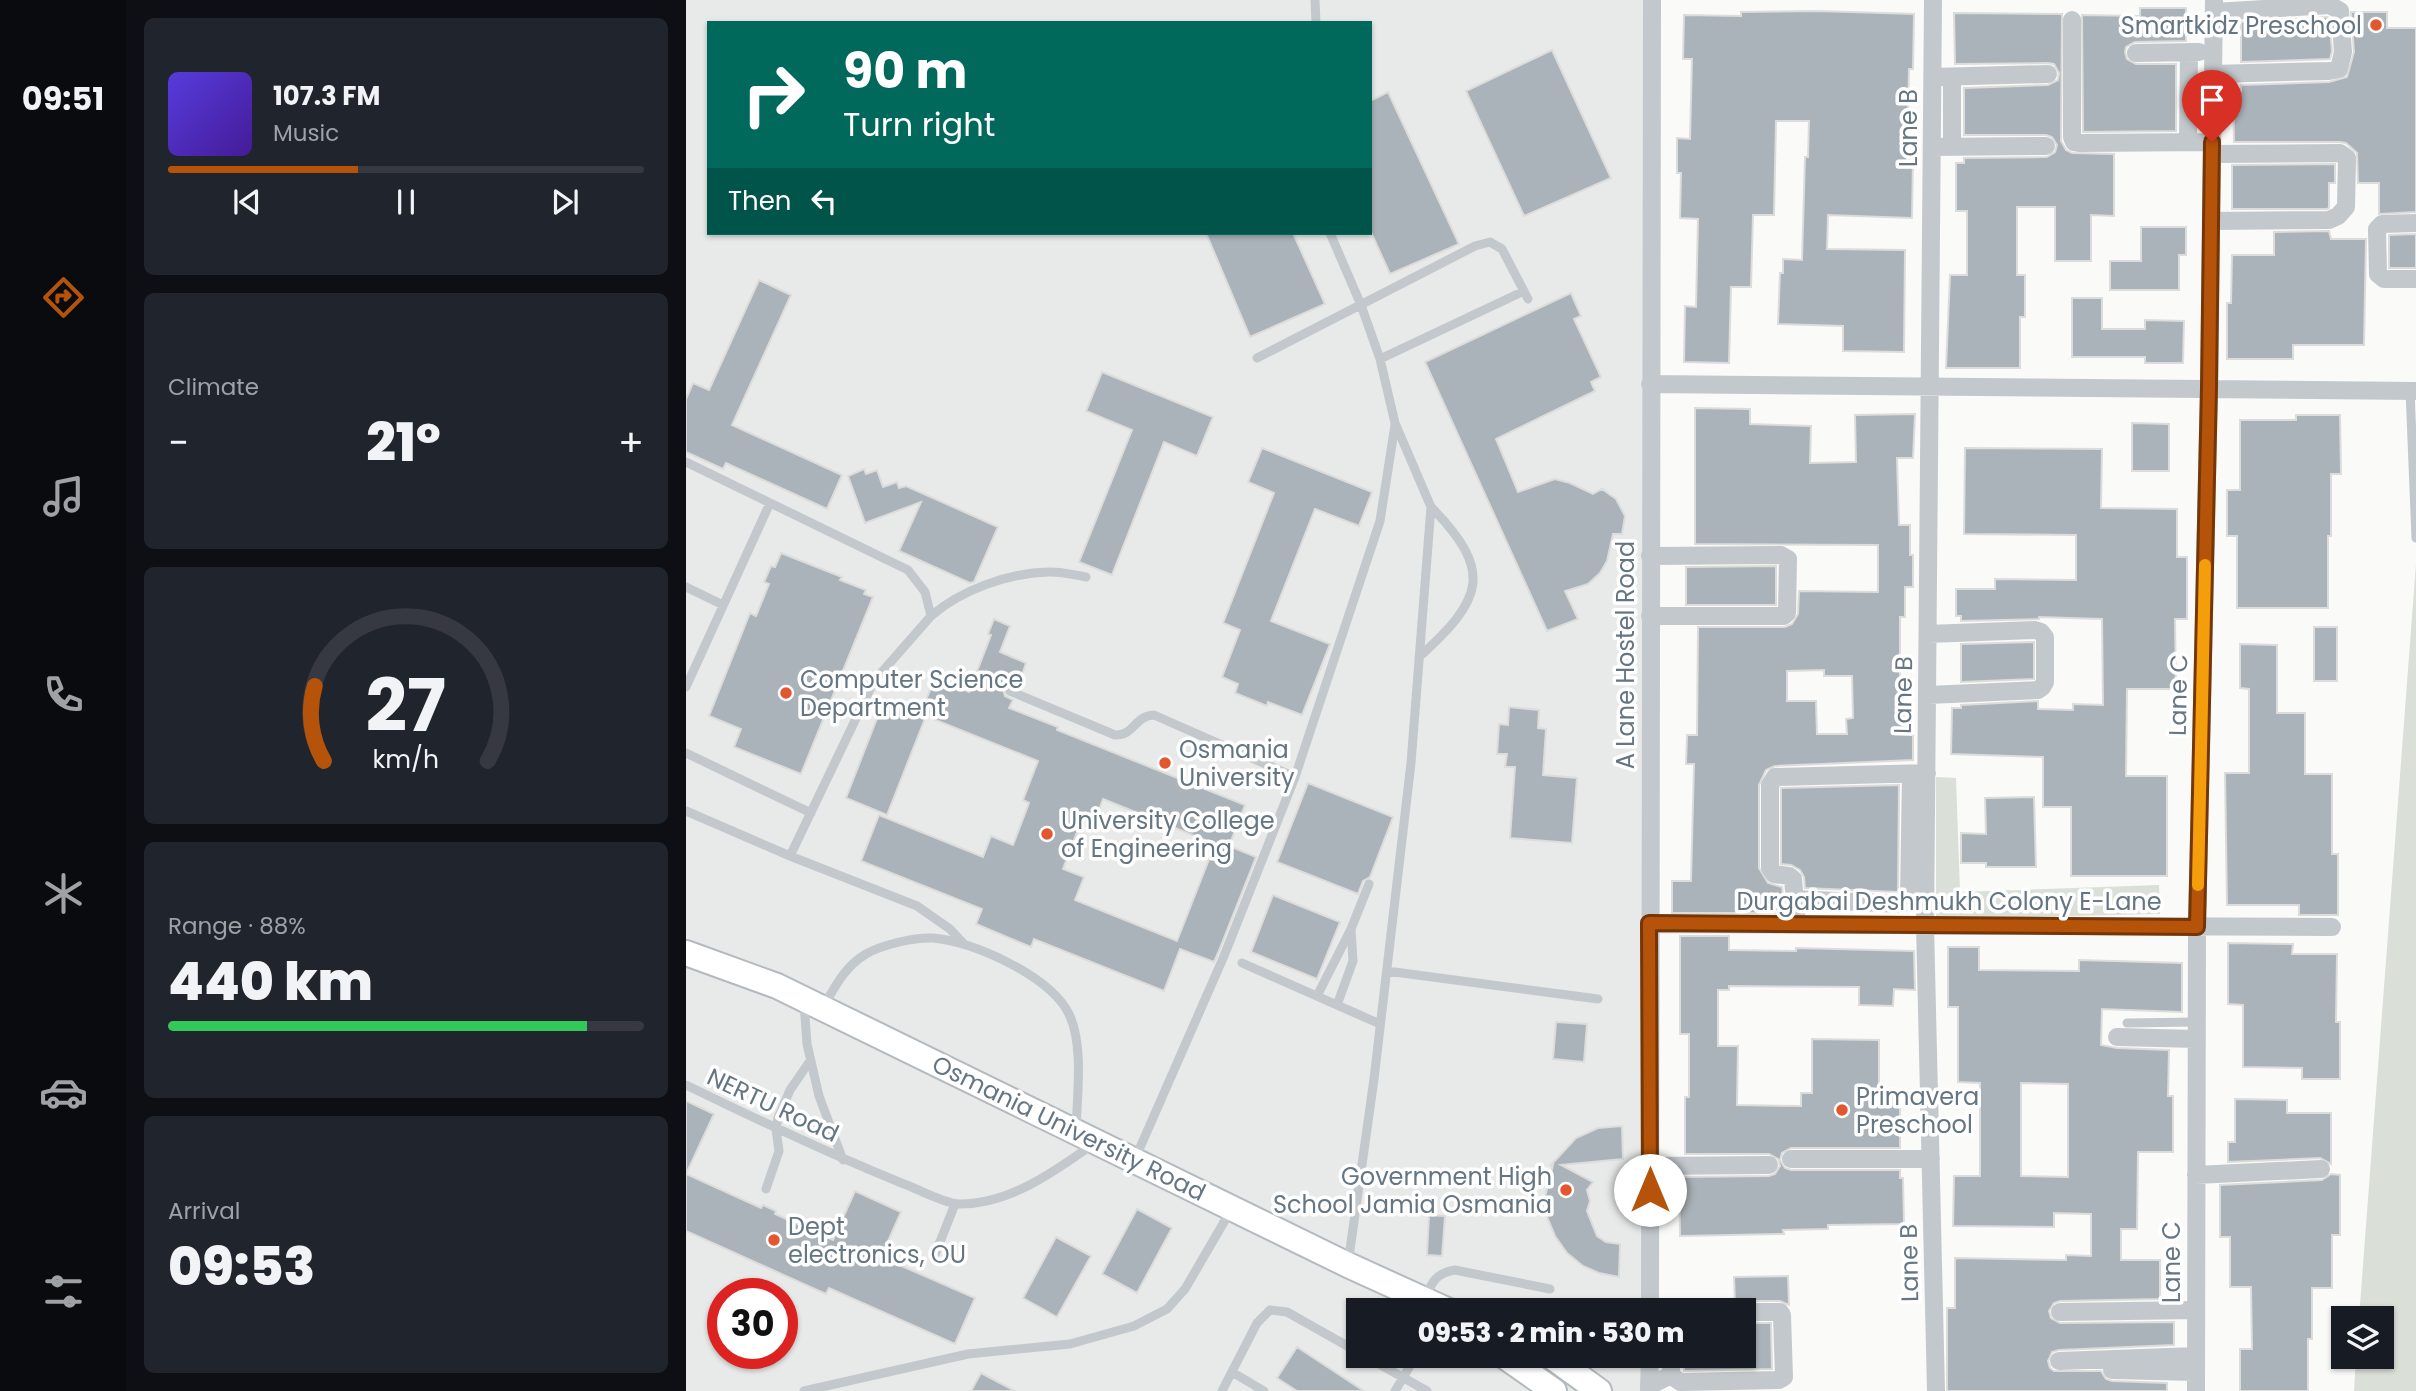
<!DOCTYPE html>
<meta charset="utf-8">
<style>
:root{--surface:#171b24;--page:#20242c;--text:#f1f3f6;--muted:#9ea1a6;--line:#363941;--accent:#b45309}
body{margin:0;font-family:Poppins,sans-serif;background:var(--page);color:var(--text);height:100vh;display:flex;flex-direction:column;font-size:26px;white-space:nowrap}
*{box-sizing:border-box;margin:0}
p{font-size:23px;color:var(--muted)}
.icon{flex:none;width:38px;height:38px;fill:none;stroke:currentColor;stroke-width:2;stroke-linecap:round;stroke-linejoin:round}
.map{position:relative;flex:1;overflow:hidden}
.side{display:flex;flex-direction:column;gap:18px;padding:18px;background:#0d0f14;width:560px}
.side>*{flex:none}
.guide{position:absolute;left:21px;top:21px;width:665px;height:214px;border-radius:0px;box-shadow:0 2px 5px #0004;background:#00695c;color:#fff;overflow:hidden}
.buttons{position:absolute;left:1645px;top:1306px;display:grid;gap:14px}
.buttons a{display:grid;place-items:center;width:63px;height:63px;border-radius:0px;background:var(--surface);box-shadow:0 2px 5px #0004;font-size:35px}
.speed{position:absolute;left:21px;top:1278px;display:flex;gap:14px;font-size:35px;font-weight:700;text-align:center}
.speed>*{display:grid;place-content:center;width:91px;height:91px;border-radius:50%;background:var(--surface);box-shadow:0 2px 5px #0004;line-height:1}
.speed .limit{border:10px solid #d22;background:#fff;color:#111}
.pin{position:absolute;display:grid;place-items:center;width:60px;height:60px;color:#fff;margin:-72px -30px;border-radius:50% 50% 50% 0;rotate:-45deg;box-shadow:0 0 7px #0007}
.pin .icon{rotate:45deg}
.me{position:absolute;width:77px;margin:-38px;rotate:0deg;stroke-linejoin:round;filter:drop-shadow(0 0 5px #0008)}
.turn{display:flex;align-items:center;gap:24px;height:147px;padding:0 21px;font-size:32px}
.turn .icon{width:91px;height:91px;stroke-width:2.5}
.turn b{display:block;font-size:49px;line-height:60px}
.then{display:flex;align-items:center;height:66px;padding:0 21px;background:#0003;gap:14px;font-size:26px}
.big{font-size:52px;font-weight:800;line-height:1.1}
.side .widget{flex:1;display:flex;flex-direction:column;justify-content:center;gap:10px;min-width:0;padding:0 24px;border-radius:10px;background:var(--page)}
.side .dial{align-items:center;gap:0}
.dial svg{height:182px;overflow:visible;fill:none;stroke:var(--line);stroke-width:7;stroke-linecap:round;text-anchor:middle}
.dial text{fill:var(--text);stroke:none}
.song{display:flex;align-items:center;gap:21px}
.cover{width:84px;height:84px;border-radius:10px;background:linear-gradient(135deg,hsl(250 70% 55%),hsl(260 70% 35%))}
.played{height:7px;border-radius:4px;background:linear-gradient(90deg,var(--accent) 40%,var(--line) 40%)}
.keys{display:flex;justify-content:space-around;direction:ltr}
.heat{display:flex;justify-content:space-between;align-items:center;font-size:38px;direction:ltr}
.charge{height:10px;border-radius:5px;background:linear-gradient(90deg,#34c759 88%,var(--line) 0)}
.trip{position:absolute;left:660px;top:1298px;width:410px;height:70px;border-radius:0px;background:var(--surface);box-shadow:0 2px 5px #0004;font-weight:800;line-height:70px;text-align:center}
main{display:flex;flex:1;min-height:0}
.menu{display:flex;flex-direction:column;width:126px;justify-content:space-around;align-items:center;background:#090b0e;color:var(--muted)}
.menu .icon{width:49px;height:49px}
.menu .selected{color:var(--accent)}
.menu b{font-size:32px;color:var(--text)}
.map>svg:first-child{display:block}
.built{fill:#e8e9e9;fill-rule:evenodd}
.green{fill:#dadfd7}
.building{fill:#aab3b9;stroke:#dcdcda;stroke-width:2;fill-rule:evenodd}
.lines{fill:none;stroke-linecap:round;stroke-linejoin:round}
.secondary-casing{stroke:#b3babf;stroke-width:28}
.lane{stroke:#c3c8cc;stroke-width:9}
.street{stroke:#c3c8cc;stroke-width:18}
.secondary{stroke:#fff;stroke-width:24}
.route-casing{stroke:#753606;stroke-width:18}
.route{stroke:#b45309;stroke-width:12}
.slow{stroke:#f59e0b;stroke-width:12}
.poi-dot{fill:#e4572e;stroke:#fff;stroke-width:2.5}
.labels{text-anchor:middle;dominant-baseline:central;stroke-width:7;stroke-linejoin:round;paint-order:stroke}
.poi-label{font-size:24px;fill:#657683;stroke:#fff;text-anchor:start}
.street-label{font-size:24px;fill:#657683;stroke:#fff}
</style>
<main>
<nav class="menu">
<b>09:51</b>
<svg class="icon selected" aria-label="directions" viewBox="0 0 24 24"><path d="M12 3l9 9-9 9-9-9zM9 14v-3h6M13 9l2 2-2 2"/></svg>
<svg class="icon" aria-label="music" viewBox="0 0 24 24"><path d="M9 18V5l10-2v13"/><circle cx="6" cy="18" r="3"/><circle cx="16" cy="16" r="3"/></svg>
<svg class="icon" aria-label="phone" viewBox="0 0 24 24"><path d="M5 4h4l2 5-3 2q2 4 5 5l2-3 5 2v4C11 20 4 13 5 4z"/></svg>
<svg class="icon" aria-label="climate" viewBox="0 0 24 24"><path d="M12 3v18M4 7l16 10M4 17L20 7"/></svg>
<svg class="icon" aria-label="car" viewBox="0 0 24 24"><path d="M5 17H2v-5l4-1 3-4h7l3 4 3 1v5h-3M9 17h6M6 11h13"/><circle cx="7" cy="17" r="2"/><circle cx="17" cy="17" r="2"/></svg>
<svg class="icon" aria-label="filters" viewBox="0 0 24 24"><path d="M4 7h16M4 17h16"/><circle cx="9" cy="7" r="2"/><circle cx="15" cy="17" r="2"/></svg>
</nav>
<section class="side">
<div class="widget">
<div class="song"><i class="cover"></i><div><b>107.3 FM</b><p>Music</p></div></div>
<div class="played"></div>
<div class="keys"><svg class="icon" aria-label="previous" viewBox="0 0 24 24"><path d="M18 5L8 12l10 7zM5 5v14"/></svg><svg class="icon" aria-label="pause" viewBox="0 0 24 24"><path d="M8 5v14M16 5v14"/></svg><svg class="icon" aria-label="next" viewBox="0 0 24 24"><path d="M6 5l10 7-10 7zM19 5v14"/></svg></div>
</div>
<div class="widget"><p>Climate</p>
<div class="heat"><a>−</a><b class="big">21°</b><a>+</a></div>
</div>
<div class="widget dial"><svg viewBox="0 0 100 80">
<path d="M14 69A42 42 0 1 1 86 69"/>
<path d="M14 69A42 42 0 0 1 10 36" stroke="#b45309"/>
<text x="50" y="56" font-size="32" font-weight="700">27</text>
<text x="50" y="72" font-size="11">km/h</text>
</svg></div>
<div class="widget"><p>Range · 88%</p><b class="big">440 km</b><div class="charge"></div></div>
<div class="widget"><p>Arrival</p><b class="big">09:53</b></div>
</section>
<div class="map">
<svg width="1730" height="1391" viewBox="0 0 1730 1391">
<rect width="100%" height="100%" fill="#fafaf8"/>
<path class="built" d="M0,0H962L956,1311H672V1356H955V1391H0ZM23,23H684V233H23ZM37,1293H96V1353H37Z"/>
<path class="green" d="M1730,564V1391H1668L1670,1356H1696V1318H1673Z
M1250,777L1270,778L1274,892L1473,885L1474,914L1250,919Z"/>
<path class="building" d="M1454,8H1500V41L1449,42L1440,47L1439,52L1441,59L1450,64H1490V131L1397,132L1396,15L1454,16Z
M1131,11L1228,14L1227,69H1223L1221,160H1227L1226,218L1142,215L1141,249L1219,250L1218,352L1157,351V326L1092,324L1094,273H1097V259L1116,260L1119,157H1122L1123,121H1090L1088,215H1067L1065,287H1045L1043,363L998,362L999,306L1010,307L1012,219L994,218L995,173H991V138L1004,139L1006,59H997L998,15L1055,16V12Z
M1665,12H1701V28H1730V212L1693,214V183H1672L1671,153L1660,143L1654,142H1548L1547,91H1555V85L1643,82L1661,77L1668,52Z
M1268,13L1376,14L1375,141L1380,150L1386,153L1428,154V216L1405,215V261H1369V207H1331V275H1339V317H1334V368H1260L1264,275H1281V211H1270V163H1278V158L1361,157L1369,152L1371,145L1366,137L1360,135H1278V88L1362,85L1372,80L1373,73L1368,64L1362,63L1269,64Z
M1641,17L1643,18L1646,51L1644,59L1555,62V22Z
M866,50L925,178L838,216L780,91Z
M702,92L773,244L704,274L684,230V101Z
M1649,164V183H1643V208L1641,209H1546V165Z
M1455,227H1500V255H1493V290H1424V261H1455Z
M1643,231L1645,239H1680L1678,345H1607V359H1541V303H1545L1546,255H1588V232Z
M520,233H607L639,304L564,337Z
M1730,234V268H1703V235Z
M73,280L105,295L46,425L156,475L141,509L40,463L37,469L0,452V399L7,383L23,390Z
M885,293L895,316L888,319L915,377L905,382L909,391L810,439L832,492L869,479L884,483L907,494L916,489L930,499L939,516L936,534H927L921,561L914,573L902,584L879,591L892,619L861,631L739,362Z
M1386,298H1416V329H1459V320L1498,321L1497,363H1459V357H1386Z
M416,372L527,417L511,456L478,442L426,575L393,562L446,430L400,411Z
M1009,408L1064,409V424L1125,426L1124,463L1170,462L1169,415L1229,414L1227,458H1211L1213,525H1224V555H1227V587H1219V617H1214V697H1217L1218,733H1227V760L1089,766L1080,770L1073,785V868L1082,883L1096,887L1099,913H986V881H1005L1008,764H1000L1001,735H1011L1012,627H1099L1106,624L1112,614L1113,591L1192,592V545L1009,544ZM1138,670V676H1166L1167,718L1160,719L1161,734H1131L1130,701H1101V671Z
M1610,415H1654L1655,474H1645V536H1642V608H1551V536H1541V490H1554V420H1610Z
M1446,423L1483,424V471H1446Z
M576,448L686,492L673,526L629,509L585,621L644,644L616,715L582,702L581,706L549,693L552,684L536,677L554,630L537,623L588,493L562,482Z
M1279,448L1416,449L1415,508L1491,509V557H1501V619H1489L1490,689H1441L1440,776H1481V876H1385V807H1357V757L1265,754L1266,708H1275V705L1352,701V709L1387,710V704L1417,705L1416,619L1353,617V619L1275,621V616H1270V589H1309V579L1390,580V535L1278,534Z
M178,469L180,474L191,470L197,487L211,482L213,488L220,486L312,527L288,582L284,583L213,551L235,502L179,523L162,476Z
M95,553L156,577L154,580L180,590L178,594L187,597L115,774L48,747L55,729L23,716L64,613L70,616L83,584L78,582L85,566L89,567Z
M1090,566V605H1000V567Z
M308,619L324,626L314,652L340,663L332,687L322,684L317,689L319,696L327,700L323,708L372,727L371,730L559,805L543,846L570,857L532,953L528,962L494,949L478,991L348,939L345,947L290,924L296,909L175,861L193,815L297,857L305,836L327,845L343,803L337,800L352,761L240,716L201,815L160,798L199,698L235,712L249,678L283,692L305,635L302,634ZM417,799L529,844L491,941L389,900L398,877L377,869L393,827L405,831Z
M1628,627H1651V681H1628Z
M1348,642V679L1275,682V644Z
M1554,644L1591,645V713H1619V774H1646V854H1652V915H1613V905H1541L1539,773H1563V689L1554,688Z
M823,707L853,710L852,728L860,729L857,775L891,778L886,843L824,838L829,767H819L821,754H811L813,724L822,725Z
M622,783L707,817L684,877L677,881L672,894L591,862Z
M1213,785L1212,892L1119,888L1118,877L1114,870L1105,865L1095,864V788Z
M1348,797L1350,867H1300V863H1275V833L1300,834L1299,798Z
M587,895L654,922L631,979L565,952Z
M994,936H1043V950L1110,951V948L1228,951L1229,990L1208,989L1207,1006L1173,1005V987L1043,986V990H1032V1046H1052L1051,1105L1115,1106V1093H1126V1039L1193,1040V1093H1214V1148H1105L1096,1153L1094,1160L1099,1168L1105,1170H1214V1178H1217L1218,1224L1142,1225V1229L1097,1230L1098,1234L994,1236L993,1177L1083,1176L1089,1174L1094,1166L1092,1159L1083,1154H999V1097H1003V1034H994Z
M1542,943L1607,944L1606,954H1651L1650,1022H1654V1079H1616V1068L1557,1067V1005L1542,1004Z
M1262,947H1293V970L1393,971V960L1496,963V1012L1416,1009L1415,1045L1431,1048L1483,1050L1482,1096H1487V1152H1452L1451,1229H1435V1260H1474V1299L1374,1301L1368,1303L1363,1311L1365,1318L1374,1323L1488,1322V1345L1373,1350L1366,1352L1362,1361L1364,1368L1368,1371H1415L1420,1379L1426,1381L1481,1383V1391H1261V1308H1269V1258L1380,1260V1255L1405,1256V1214L1368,1213V1227L1267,1226L1268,1176H1294V1083L1272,1082V1007H1262ZM1335,1083L1382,1084V1177L1335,1176Z
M870,1022L901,1024L898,1062L867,1059Z
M1549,1099L1601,1100V1113H1645V1164L1634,1158L1542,1162V1142H1549Z
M0,1101L28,1114L0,1174L75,1208L77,1205L90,1211L89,1214L147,1240L169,1191L215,1212L195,1257L289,1298L269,1344L143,1288L140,1294L0,1231Z
M936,1126L937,1159L875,1165L907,1182L901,1190L904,1201L901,1211L911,1236L920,1242L934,1244L933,1277L913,1273L897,1266L881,1253L869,1236L861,1217L859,1197L867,1165L864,1166L890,1138L912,1128Z
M1645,1174L1654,1175V1235H1646V1288H1626V1339H1622V1391H1554V1349H1566L1565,1287H1544V1237H1534V1185L1636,1180Z
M451,1209L486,1228L451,1293L416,1274Z
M743,1215L759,1216L756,1256L741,1255Z
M370,1237L405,1256L371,1317L337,1298Z
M1102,1276L1103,1305L1094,1301H1057L1049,1304L1048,1277Z
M1057,1323H1085L1086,1369L998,1371V1356H1057Z
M611,1347L678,1391H611L591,1378Z
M295,1373L329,1391H285Z"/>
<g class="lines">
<g class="secondary-casing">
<path id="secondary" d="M0,953L91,986L662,1265L763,1311
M818,1356L868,1391
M865,1356L913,1391"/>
</g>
<path class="lane" d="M629,0L630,23
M644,233L675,305L694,359L709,423L745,507L725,763L688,1079L662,1264
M571,358L789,246L804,242L816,249L842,299
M694,359L838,291
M1724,390L1730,538
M0,462L222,570L239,592L245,616L188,681L104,856
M0,587L37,605
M245,616C275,590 322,573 362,572C374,571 388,575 400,577
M733,657C796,600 809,572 745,507
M0,687L84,503
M324,691L429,735C448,736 448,716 468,715L609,777
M0,753L125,813
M0,811L104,856L231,906L264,929L278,944
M556,963L694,1024
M701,971L912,999
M631,996L665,929L683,884
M118,1003L121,1044L133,1096L157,1160
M651,1005L667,961L665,929
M137,1008C148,988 159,966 180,954C196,945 228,937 247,938C287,941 364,976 383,1014C398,1045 391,1097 390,1130
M1441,1023L1510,1022
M0,1085C72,1120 143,1154 218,1184C232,1189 257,1203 272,1204C322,1205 368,1172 406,1145
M449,1159L538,956L609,777L694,521L709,425
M80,1189L93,1151L90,1129L92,1118L104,1090L124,1061
M248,1257L269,1204
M739,1298C746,1282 750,1273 769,1270L864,1289
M679,1356L741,1391
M546,1372L578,1391
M118,1391L282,1354L384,1344L448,1326L481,1309L499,1289L545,1210
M536,1391L571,1323L584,1310L601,1312L672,1352
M709,1391L730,1356"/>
<path class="street" d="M1247,0L1239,925L1250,1391
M1386,20V137L1388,142L1394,143L1526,142
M1450,53L1513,52
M1527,74L1643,71L1653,69L1657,52L1654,11L1644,5L1528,12
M1247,77L1362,74
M1502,142L1503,52
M1246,147L1360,146
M1266,147V77
M1525,221L1643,220L1652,216L1660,207L1661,158L1654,153L1526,154
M1730,223L1696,224L1691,229L1692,274L1698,279H1730
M964,384L1730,391
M964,616H1098L1101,613L1102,559L1095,555L964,556
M1242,695L1352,690L1356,687L1359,682V637L1355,632L1349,630L1242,634
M1108,899L1216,904L1223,899L1225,774
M963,924L1646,927
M1111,924L1107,879L1103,876L1088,874L1084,868V785L1089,777L1241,773
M1431,1037L1510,1039
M1105,1159H1245
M964,1166L1083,1165
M1510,1175L1635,1169
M964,1311L966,0
M1374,1312L1510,1310
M985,1356V1375
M1373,1361L1510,1356
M1426,1370L1510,1372
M963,1386L985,1375L994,1382L1093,1380L1098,1377L1096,1315L1094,1312H1057
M963,1391L964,1356
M1510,1391L1511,927L1523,388L1528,0"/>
<use href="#secondary" class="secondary"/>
</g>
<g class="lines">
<g class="route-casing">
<path id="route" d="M964,1190L963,923L1511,927L1523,388L1526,142"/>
</g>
<use href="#route" class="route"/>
<path class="slow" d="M1512,885L1519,565"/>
</g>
<g class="poi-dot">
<circle cx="1690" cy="25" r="7"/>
<circle cx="100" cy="693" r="7"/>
<circle cx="479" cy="763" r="7"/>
<circle cx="361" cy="834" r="7"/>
<circle cx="1156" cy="1110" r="7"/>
<circle cx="880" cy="1190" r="7"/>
<circle cx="88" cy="1240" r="7"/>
</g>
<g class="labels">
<g class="poi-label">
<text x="1676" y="25" text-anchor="end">Smartkidz Preschool</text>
<text x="114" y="679">Computer Science<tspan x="114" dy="28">Department</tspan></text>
<text x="493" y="749">Osmania<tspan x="493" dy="28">University</tspan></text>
<text x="375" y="820">University College<tspan x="375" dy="28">of Engineering</tspan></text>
<text x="1170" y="1096">Primavera<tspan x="1170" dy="28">Preschool</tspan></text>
<text x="866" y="1176" text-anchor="end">Government High<tspan x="866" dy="28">School Jamia Osmania</tspan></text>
<text x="102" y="1226">Dept<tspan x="102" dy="28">electronics, OU</tspan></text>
</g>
<g class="street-label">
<text transform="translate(1222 128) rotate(-90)">Lane B</text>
<text transform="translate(939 655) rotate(-90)">A Lane Hostel Road</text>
<text transform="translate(1217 695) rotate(-89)">Lane B</text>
<text transform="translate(1492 695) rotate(-89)">Lane C</text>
<text x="1263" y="901">Durgabai Deshmukh Colony E-Lane</text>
<text transform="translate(87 1105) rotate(25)">NERTU Road</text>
<text transform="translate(383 1128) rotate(26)">Osmania University Road</text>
<text transform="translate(1485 1262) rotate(-90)">Lane C</text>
<text transform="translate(1223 1263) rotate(-91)">Lane B</text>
</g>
</g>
</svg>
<div class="buttons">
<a><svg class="icon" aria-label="layers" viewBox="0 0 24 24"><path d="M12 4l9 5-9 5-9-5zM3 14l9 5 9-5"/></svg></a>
</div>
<div class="speed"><div class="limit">30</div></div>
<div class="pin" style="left:1526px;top:142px;background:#d93025"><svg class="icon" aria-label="arrive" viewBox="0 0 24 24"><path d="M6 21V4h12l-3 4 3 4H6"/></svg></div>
<svg class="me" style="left:964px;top:1190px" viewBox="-20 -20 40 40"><circle r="19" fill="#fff"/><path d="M0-13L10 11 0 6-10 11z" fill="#b45309"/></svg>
<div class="trip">09:53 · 2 min · 530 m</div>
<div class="guide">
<div class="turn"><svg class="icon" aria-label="right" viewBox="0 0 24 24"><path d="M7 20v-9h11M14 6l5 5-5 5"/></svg><div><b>90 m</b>Turn right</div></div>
<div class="then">Then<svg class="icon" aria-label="left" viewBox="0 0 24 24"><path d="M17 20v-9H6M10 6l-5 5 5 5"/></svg></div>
</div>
</div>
</main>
